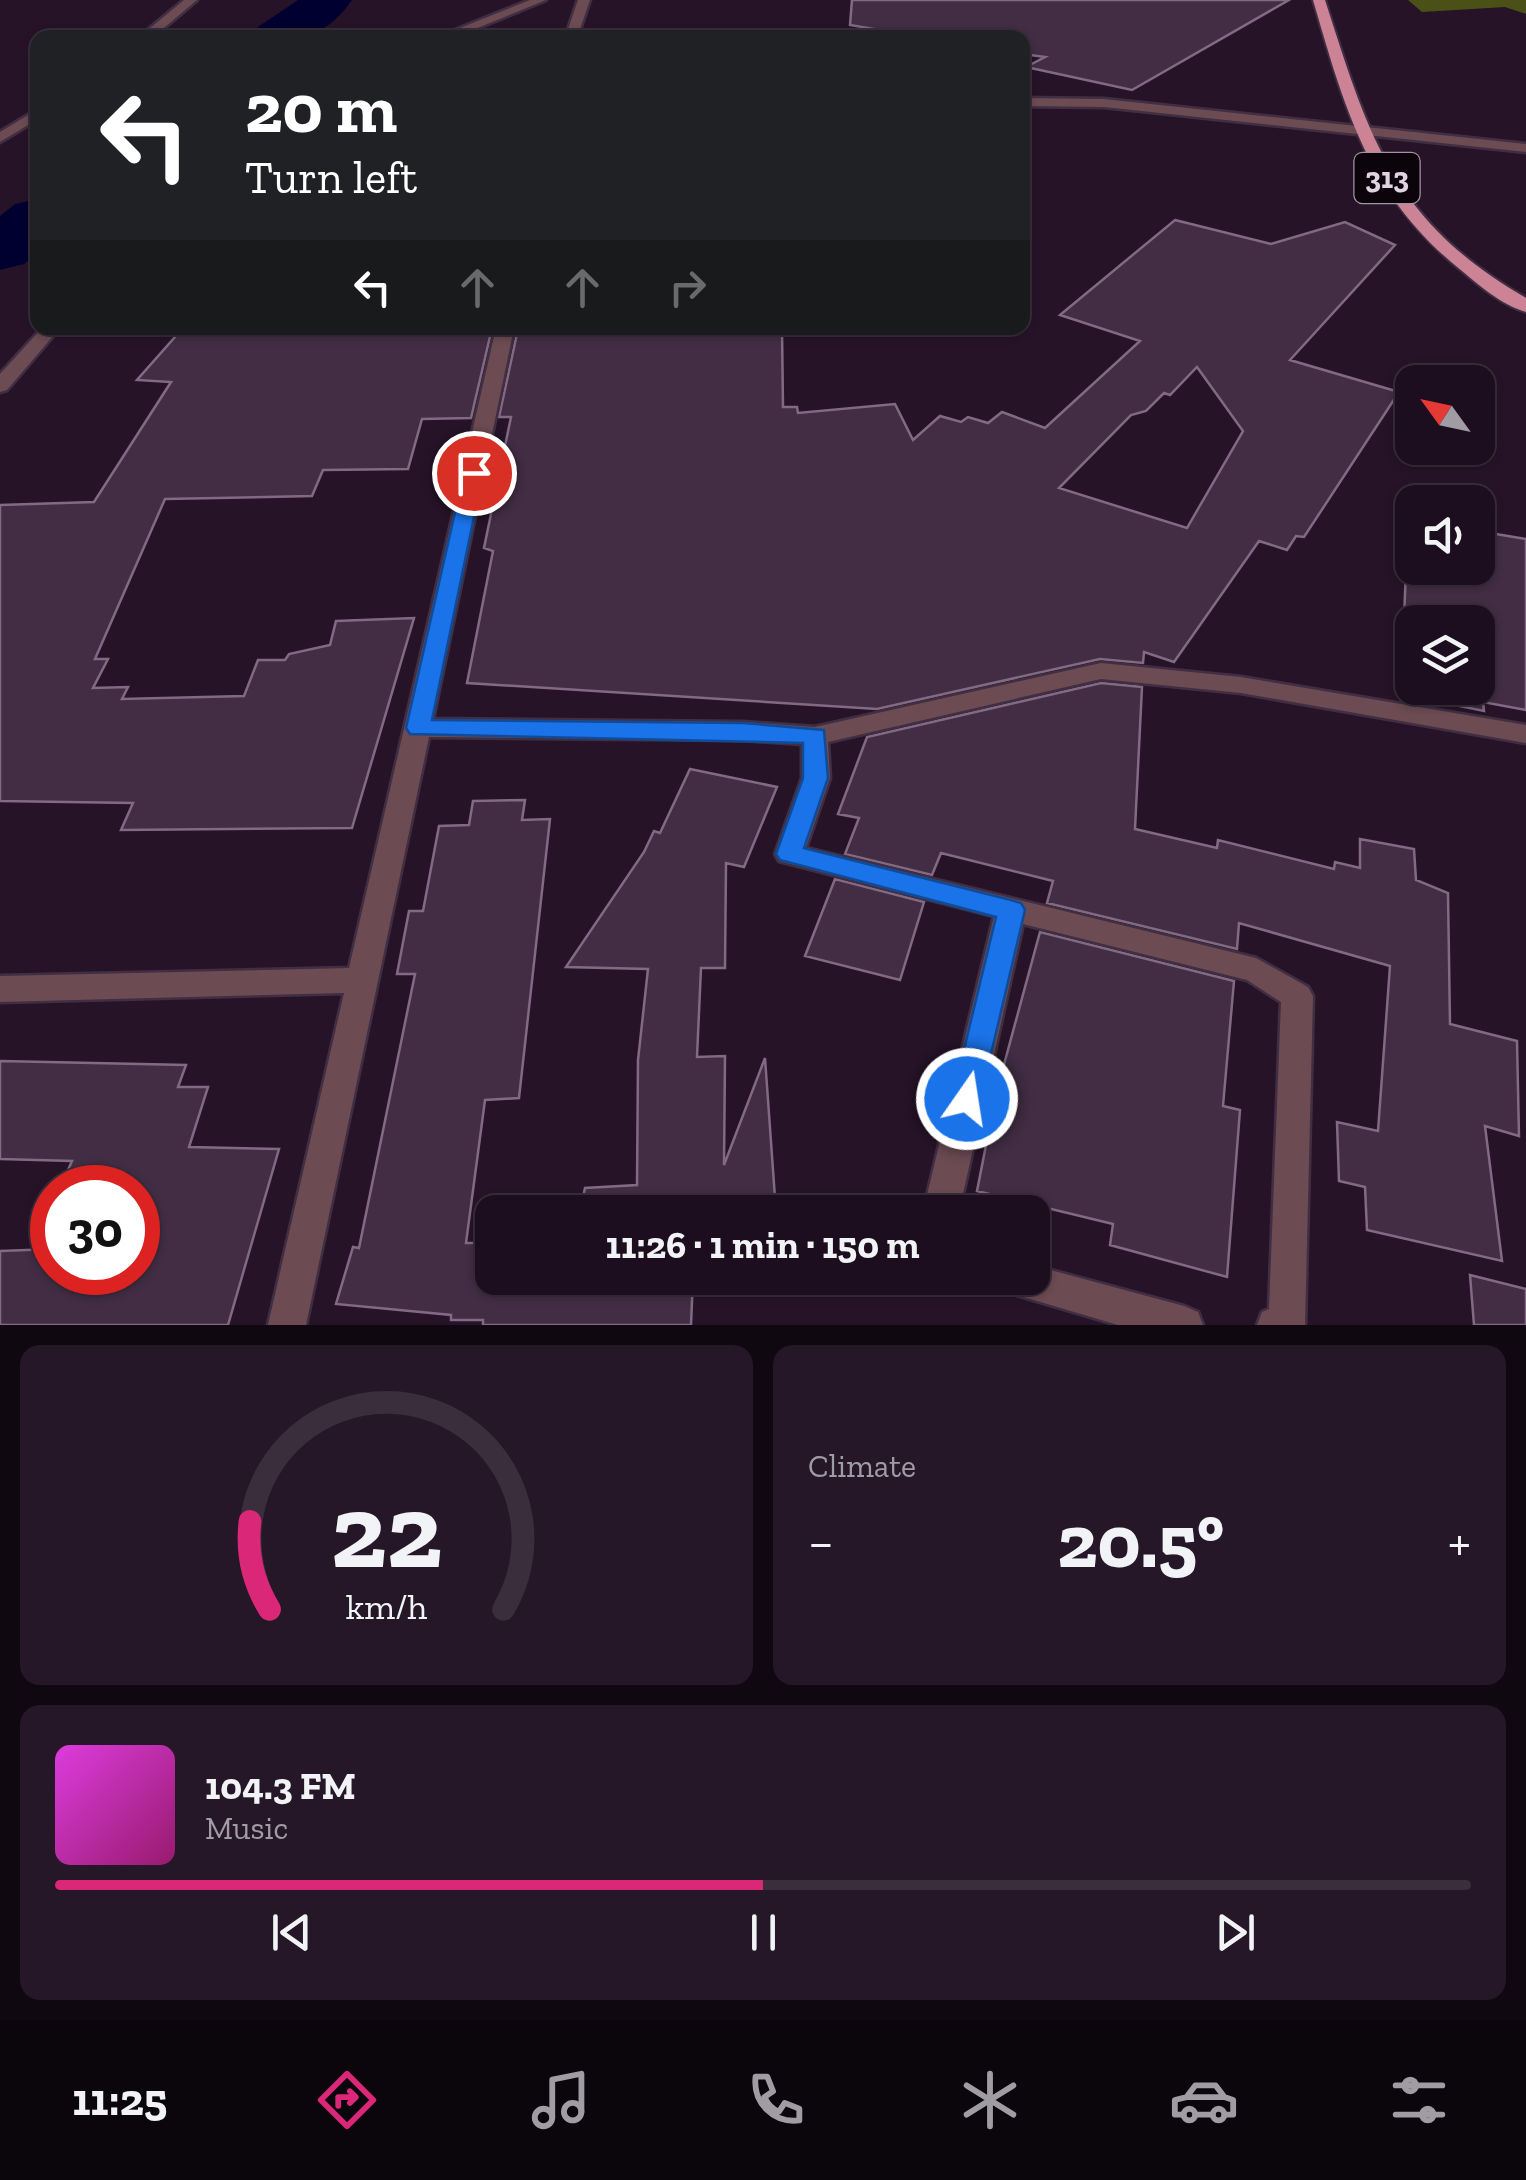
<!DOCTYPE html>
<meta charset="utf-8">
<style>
:root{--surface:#1c0e1e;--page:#251727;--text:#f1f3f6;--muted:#a09ca4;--line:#3a2e3c;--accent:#db2777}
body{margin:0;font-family:"Zilla Slab",serif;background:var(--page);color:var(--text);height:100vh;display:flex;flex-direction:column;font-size:38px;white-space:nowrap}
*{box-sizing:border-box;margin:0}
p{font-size:32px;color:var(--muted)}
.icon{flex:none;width:55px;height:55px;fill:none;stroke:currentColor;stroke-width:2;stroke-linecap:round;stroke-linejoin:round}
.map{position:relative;height:1325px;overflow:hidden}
.side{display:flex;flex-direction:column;gap:20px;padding:20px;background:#0f0810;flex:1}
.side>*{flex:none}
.banner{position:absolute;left:30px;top:30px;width:1000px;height:305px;border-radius:20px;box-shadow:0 2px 8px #0004,0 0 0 2px var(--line);background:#202124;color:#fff;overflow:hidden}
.needle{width:65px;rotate:303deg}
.fabs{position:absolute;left:1395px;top:365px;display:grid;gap:20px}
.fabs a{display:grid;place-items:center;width:100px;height:100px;border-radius:20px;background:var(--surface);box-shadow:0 2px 8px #0004,0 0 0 2px var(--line);font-size:50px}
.speed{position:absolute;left:30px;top:1165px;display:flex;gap:20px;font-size:50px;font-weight:700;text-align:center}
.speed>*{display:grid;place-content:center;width:130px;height:130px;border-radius:50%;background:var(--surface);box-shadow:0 2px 8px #0004,0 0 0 2px var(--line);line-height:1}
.speed .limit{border:15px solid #d22;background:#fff;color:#111}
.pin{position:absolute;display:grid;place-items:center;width:85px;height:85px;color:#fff;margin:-42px;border:5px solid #fff;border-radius:50%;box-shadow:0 2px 10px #0007}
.me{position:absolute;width:110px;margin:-55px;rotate:13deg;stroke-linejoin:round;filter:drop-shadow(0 0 8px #0008)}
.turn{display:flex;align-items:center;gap:35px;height:210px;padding:0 50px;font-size:45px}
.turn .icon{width:130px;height:130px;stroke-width:2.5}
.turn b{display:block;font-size:70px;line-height:85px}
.lanes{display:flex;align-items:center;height:95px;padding:0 50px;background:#0003;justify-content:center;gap:50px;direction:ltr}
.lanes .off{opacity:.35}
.big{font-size:75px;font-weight:800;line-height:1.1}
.side .card{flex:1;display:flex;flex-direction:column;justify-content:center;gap:15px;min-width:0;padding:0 35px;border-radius:20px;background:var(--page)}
.side .dial{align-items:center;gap:0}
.dial svg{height:260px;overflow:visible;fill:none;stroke:var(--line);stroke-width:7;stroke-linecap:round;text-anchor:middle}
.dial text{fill:var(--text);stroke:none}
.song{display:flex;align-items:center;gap:30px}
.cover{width:120px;height:120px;border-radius:15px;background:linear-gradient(135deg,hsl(300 70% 55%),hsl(320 70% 35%))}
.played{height:10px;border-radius:5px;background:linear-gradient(90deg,var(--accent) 50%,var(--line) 50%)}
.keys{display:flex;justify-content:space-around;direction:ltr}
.heat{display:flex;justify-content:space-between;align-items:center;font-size:55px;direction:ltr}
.side .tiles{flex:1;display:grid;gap:20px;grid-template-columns:1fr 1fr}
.card:last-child{grid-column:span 2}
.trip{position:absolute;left:475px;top:1195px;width:575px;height:100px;border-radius:20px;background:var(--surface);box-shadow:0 2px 8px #0004,0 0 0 2px var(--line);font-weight:800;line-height:100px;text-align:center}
.tab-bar{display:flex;height:160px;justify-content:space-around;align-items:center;background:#0b060c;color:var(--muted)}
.tab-bar .icon{width:70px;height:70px}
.tab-bar .on{color:var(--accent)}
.tab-bar b{font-size:45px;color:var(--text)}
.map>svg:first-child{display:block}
.forest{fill:#4b5116}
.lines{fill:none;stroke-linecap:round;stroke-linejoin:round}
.river{fill:#000030;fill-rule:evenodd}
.building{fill:#422d44;stroke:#826a84;stroke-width:2.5;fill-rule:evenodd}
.minor-casing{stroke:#402e42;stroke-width:5}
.trunk-casing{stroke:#402e42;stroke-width:4}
.minor{fill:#6c4b53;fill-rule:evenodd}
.trunk{fill:#cc8396;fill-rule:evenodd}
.route{fill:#1a73e8;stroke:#114b97;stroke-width:2.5}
.labels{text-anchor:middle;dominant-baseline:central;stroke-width:10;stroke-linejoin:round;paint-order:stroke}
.shield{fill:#0b040b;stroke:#a195a1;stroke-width:2.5}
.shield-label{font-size:30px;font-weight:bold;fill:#e1d3e1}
</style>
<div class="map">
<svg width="1526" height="1325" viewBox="0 0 1526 1325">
<rect width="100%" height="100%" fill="#261328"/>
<path class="forest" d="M1408,0H1526V14L1505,7L1422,12Z"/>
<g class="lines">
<path class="river" d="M298,0H352C323,42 296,38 251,38L258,27Z
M38,199V252L24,264L0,270V216L15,204Z"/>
</g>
<path class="building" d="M852,0H1289L1132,90L1026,67L1045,57L1022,54V38H927L850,25Z
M1175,220L1271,244L1345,222L1395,245L1290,360L1399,392L1304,537L1296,536L1287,550L1259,541L1174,662L1144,652L1143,663L1100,659L877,709L467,683L493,551L484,548L511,417H499L518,329H782L783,407H797L798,413L895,404L913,440L940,416L961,422L968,417L988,423L1002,412L1045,428L1140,341L1060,315ZM1197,367L1243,431L1187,528L1059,488L1131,415L1146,411L1164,393L1170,395Z
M183,328H492L471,418L422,419L408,469L323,470L312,496L165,499L95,659H108L93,688L128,687L122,699L244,696L258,660H285L289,654L330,645L336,621L414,618L352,828L121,830L133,803L0,801V505L94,502L171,382L137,380Z
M1408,519H1412V568H1478V531L1526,539V710L1483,702L1484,711L1401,694ZM1412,622H1478V688H1412Z
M1101,683L1142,687L1135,829L1217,848L1218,840L1334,869L1335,862L1360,868V839L1414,849L1416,880L1448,893L1450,1024L1517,1041L1519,1136L1485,1126L1502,1261L1367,1230L1365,1187L1339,1181L1337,1122L1378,1131L1390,966L1239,923L1237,949L1047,903L1053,881L941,853L932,875L845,854L859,818L838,814L867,737Z
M690,769L777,787L744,867L726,863L725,968H701L697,1057L725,1056L724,1165L765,1058L776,1212H580L585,1188L637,1185L638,1060L648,969L566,967L644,852L654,831L660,833Z
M525,800L522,820L550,819L519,1098L485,1100L466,1243H492V1278H693L691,1325H483V1320H451V1315L336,1304L353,1247L359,1248L415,974H397L409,911H423L439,826L469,825L473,801Z
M835,879L924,902L900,980L805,956Z
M1040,932L1234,981L1223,1106L1240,1110L1227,1277L1110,1245L1113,1224L977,1191L996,1094Z
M0,1061L186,1065L178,1087H208L189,1147L279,1149L228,1325H0V1251L52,1249V1272H138V1188H60L72,1161L0,1159Z
M1470,1275L1526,1289V1325H1474Z"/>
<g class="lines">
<g class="minor-casing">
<path id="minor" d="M184,0H197L152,38H138Z
M530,0H546L453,38H435Z
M578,0H590L577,38H565Z
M1022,98L1104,99L1526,144V152L1104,107L1022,106Z
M38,109V119L0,142V132Z
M42,328H60L7,390L0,392V374Z
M496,328H514L433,719L743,722L815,727L1101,663L1241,677L1526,725V743L1241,693L1101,679L828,742L830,778L806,848L1256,958L1308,987L1313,996L1305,1325H1257L1262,1312L1269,1309L1281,1002L1247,980L1023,924L959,1212H923L994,916L779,861L775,854L802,778V744L743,740L429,737L306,1325H268L344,993L0,1002V976L349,968Z
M1032,1265L1184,1306L1198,1312L1203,1325H1118L1003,1291L997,1278H1032Z"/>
</g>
<g class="trunk-casing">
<path id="trunk" d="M1313,0H1325C1369,137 1393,221 1526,298V312C1502,305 1480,286 1462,271C1368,196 1345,109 1313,0Z"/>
</g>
<use href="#minor" class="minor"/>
<use href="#trunk" class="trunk"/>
</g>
<path class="route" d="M474,467L483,473L432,720L743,723L824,730L828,778L804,848L1011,900L1021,903L1025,910L978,1109L967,1112L956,1109L952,1099L996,917L780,860L776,854L803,778V743L410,734L406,728L464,473Z"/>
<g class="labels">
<rect class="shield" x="1354.5" y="153" width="65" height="50" rx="8"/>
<g class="shield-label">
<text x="1387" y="178">313</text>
</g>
</g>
</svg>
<div class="fabs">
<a><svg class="needle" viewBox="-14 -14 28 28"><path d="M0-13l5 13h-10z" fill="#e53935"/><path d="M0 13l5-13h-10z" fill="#a09ca4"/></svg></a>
<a><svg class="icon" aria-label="sound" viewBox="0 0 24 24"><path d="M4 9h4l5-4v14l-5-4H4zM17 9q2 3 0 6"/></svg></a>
<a><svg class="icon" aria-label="layers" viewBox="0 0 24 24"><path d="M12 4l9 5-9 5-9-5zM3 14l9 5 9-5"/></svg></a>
</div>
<div class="speed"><div class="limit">30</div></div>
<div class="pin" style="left:474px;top:473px;background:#d93025"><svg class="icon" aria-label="arrive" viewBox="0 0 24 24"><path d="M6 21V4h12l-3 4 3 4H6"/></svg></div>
<svg class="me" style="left:967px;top:1099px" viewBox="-20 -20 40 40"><circle r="17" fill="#1a73e8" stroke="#fff" stroke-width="3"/><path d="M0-11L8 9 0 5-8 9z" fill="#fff"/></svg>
<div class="trip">11:26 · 1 min · 150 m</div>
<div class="banner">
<div class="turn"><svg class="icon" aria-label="left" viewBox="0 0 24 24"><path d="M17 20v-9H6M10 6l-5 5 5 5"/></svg><div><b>20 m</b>Turn left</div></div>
<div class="lanes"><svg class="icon" aria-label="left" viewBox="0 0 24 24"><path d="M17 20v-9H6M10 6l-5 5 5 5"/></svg><svg class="icon off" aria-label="ahead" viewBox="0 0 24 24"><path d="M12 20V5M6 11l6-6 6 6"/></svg><svg class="icon off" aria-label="ahead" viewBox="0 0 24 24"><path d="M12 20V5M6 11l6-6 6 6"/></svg><svg class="icon off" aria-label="right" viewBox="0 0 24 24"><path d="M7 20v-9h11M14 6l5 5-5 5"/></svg></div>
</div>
</div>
<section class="side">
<div class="tiles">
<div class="card dial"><svg viewBox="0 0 100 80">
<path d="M14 69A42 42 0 1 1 86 69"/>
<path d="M14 69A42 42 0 0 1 8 42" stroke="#db2777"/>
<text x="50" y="56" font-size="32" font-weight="700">22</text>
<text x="50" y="72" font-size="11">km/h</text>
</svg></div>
<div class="card"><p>Climate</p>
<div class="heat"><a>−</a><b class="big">20.5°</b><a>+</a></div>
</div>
<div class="card">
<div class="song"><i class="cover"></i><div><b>104.3 FM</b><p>Music</p></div></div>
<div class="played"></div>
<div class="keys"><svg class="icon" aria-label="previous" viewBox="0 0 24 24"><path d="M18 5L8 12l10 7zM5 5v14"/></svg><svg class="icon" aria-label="pause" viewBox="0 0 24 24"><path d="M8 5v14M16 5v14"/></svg><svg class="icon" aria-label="next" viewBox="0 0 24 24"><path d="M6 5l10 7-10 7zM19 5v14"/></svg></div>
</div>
</div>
</section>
<nav class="tab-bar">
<b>11:25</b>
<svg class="icon on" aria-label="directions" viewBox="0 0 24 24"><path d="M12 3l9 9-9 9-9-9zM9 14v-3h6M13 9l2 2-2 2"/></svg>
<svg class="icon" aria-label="music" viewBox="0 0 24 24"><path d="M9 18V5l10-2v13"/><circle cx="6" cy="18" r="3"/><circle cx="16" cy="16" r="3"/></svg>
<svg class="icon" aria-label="phone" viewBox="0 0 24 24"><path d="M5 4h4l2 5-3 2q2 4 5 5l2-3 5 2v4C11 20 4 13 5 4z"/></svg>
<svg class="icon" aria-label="climate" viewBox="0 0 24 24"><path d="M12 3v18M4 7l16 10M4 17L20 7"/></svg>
<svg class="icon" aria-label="car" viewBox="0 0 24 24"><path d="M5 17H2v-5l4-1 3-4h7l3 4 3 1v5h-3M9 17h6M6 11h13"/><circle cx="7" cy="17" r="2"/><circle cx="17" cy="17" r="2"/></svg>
<svg class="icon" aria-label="filters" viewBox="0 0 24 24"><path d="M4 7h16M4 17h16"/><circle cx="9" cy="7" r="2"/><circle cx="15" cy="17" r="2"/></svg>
</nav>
